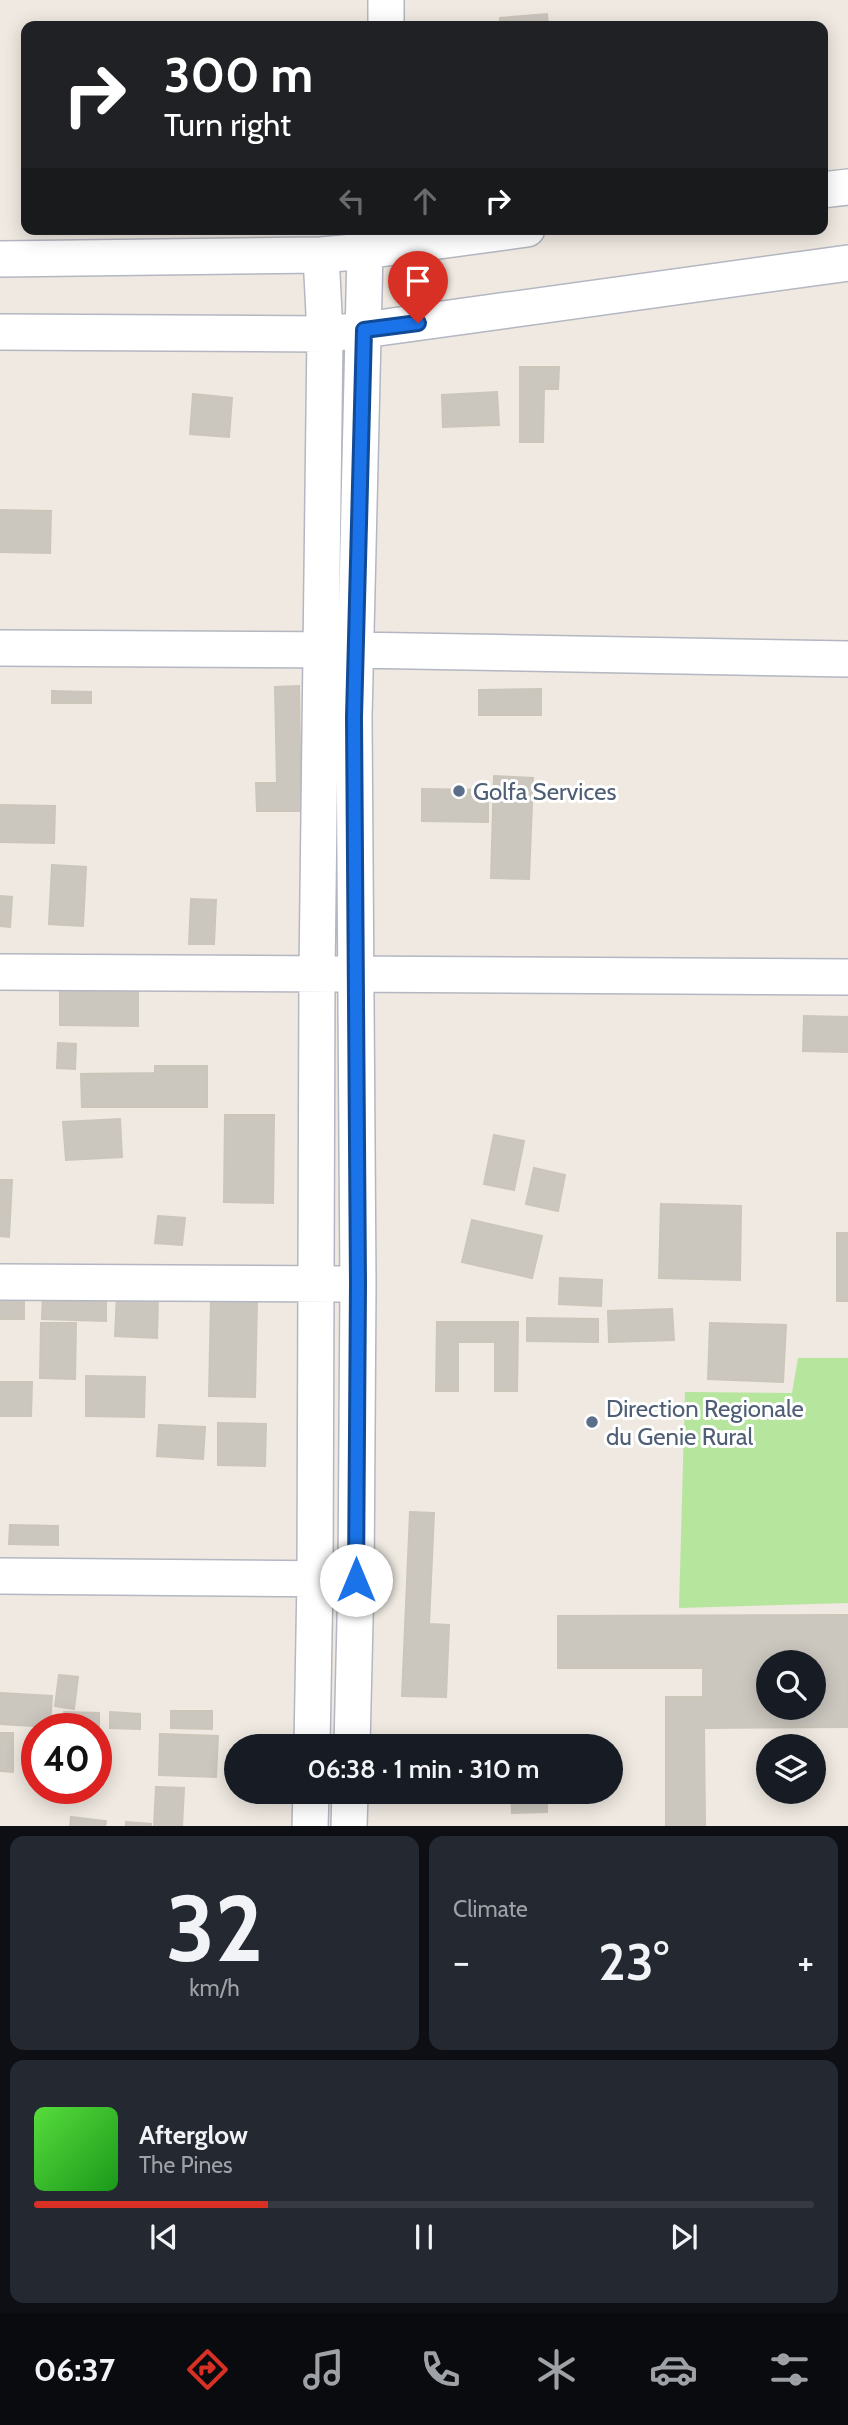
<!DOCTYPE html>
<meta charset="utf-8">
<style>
:root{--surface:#171b24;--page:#242831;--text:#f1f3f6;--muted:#9ea1a6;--line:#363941;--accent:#d93025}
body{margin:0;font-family:Cabin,sans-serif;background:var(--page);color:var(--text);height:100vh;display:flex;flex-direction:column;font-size:26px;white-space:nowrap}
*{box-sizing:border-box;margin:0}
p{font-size:23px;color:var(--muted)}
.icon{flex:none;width:38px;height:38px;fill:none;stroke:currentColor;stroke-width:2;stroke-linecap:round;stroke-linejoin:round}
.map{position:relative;height:1826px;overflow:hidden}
.panel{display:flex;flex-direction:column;gap:10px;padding:10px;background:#0d0f14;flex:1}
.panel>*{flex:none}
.top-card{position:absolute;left:21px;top:21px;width:807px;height:214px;border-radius:14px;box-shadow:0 4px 18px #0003;background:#202124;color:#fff;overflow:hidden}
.fabs{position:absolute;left:756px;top:1650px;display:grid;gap:14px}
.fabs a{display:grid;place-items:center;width:70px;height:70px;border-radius:50%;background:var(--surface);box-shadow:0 4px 18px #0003;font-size:35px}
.speed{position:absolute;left:21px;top:1713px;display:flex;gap:14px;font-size:35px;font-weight:700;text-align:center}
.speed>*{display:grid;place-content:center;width:91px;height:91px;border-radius:50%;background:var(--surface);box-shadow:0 4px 18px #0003;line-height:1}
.speed .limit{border:10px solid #d22;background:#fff;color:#111}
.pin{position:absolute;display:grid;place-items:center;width:60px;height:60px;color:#fff;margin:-72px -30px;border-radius:50% 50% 50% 0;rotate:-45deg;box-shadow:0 0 7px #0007}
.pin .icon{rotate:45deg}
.me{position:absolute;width:77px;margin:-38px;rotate:0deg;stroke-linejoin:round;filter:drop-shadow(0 0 5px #0008)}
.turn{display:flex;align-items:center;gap:24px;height:147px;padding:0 28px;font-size:32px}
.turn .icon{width:91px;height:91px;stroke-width:2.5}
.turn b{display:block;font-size:49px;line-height:60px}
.lanes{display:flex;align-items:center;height:66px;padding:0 28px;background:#0003;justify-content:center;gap:35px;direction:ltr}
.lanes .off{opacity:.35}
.big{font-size:52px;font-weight:600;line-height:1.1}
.panel .widget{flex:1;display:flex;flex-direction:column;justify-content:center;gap:10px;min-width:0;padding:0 24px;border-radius:14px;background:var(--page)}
.panel .dial{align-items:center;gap:0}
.dial b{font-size:91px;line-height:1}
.song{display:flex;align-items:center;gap:21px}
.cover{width:84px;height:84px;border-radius:10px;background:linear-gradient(135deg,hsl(110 70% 55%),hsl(120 70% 35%))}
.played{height:7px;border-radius:4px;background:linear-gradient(90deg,var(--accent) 30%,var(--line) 30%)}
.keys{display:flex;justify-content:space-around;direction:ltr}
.heat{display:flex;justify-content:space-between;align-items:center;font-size:38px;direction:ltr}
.panel .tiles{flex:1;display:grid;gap:10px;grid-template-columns:1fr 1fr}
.widget:last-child{grid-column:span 2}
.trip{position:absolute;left:224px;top:1734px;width:399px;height:70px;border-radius:35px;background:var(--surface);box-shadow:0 4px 18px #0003;font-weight:600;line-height:70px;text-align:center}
.tabs{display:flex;height:112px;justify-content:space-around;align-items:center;background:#090b0e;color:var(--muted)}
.tabs .icon{width:49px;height:49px}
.tabs .selected{color:var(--accent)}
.tabs b{font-size:32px;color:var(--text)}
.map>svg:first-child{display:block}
.green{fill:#b6e59e}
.building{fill:#cbc7bf;stroke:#cbc5ba;stroke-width:2;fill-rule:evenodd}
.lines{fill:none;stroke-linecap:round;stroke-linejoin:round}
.minor-casing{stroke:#b4b7c1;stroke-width:38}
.minor{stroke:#fff;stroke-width:35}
.route-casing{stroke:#114b97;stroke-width:18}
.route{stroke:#1a73e8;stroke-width:12}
.service-dot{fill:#5c6f8a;stroke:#fff;stroke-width:2.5}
.labels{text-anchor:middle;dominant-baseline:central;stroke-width:6;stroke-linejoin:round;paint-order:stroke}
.service-label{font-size:24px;fill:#4e5e75;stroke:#fff;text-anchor:start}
</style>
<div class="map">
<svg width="848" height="1827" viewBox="0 0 848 1827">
<rect width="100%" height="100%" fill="#efe9e1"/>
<path class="green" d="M798,1358H848V1603L679,1608L685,1392L792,1393Z"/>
<path class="building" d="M547,14L548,26H500V18Z
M520,367H559L558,389H544L543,442H520Z
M497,392L499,425L443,427L442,395Z
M193,394L232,398L229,437L190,434Z
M0,510L51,511L50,553L0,552Z
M299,686L301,811H257L256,783H277L275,687Z
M541,689V715H479V690Z
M52,691L91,692V703H52Z
M494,776L533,778L529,879L491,878Z
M422,789L488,790V822L422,821Z
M0,805L55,806L54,843L0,842Z
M52,865L86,867L83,926L49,924Z
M0,896L12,897L10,927L0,926Z
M191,899L216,900L214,944H189Z
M60,988H138V1026L60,1025Z
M804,1016L848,1017V1052L803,1051Z
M58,1043L76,1044L75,1069L57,1068Z
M155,1066H207V1107H82L81,1074L155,1073Z
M225,1115H274L273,1203L224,1202Z
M120,1119L122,1157L66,1160L63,1122Z
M494,1135L524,1141L514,1190L484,1184Z
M534,1168L565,1175L558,1211L526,1204Z
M0,1180H12L9,1237L0,1236Z
M661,1204L741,1206L740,1280L659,1278Z
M158,1216L185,1218L182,1245L155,1243Z
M472,1220L542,1236L532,1278L462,1262Z
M837,1233H848V1301H837Z
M560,1278L602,1280L601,1306L559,1304Z
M0,1294H24V1319H0Z
M43,1294L106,1297V1321L42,1319Z
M117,1294L158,1295L157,1338L115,1336Z
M211,1299L257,1300L255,1397L209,1396Z
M672,1309L674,1340L609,1342L608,1311Z
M527,1318L598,1319V1342L527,1341Z
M437,1322H518L517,1391H495V1342H458V1391H436Z
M41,1323H76L75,1379L40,1378Z
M710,1323L786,1325L783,1382L708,1379Z
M86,1376L145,1377L144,1417L86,1416Z
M0,1382H32L31,1416H0Z
M218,1423L266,1424L265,1466L218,1465Z
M159,1425L205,1427L203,1459L157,1456Z
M410,1512L434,1513L429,1624L449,1625L446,1697L402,1696Z
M10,1525L58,1526V1545L9,1544Z
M848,1615V1727L704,1728L705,1827H666V1697H703V1668H558V1616ZM768,1662H814V1708H768Z
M59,1675L78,1677L74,1709L55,1706Z
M0,1693L52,1696L50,1727L0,1724Z
M171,1711H212V1729L171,1728Z
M64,1712L99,1713V1729L64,1728Z
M110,1712L140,1714V1729L110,1728Z
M0,1733H13V1772L0,1771Z
M160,1734L218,1736L216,1777L159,1775Z
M531,1741V1746H497V1742Z
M156,1787L184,1788L182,1827H154Z
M511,1792H547V1812L512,1813Z
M71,1817L106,1821L105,1827H70Z
M126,1822L151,1824V1827H126Z"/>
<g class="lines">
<g class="minor-casing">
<path id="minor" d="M386,26V0
M822,190L848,187
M0,259L321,255L365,251L527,229
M0,332L325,334L364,330L848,263
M0,648L355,650L848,659
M0,972L848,977
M0,1282L339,1284
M0,1576L339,1579
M312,1746L315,1579L317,974L325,334L321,255
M352,1746L356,1580L358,1284L354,717L365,251
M310,1827L311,1792
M349,1827L350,1792"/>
</g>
<use href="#minor" class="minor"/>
</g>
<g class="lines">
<g class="route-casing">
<path id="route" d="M356,1580L358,1284L354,717L364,330L418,323"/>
</g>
<use href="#route" class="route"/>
</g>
<g class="service-dot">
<circle cx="459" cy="791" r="7"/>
<circle cx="592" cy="1422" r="7"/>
</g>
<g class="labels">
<g class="service-label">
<text x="473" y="791">Golfa Services</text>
<text x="606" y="1408">Direction Regionale<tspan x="606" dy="28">du Genie Rural</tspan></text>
</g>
</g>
</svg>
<div class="fabs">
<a><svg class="icon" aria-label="search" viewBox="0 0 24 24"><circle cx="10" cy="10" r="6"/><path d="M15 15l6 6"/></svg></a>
<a><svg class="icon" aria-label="layers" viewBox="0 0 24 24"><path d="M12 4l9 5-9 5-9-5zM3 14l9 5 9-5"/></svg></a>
</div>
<div class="speed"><div class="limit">40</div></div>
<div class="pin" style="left:418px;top:323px;background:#d93025"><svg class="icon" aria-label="arrive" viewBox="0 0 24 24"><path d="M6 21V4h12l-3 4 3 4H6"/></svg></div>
<svg class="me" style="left:356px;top:1580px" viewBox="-20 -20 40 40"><circle r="19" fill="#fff"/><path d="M0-13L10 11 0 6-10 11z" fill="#1a73e8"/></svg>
<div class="trip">06:38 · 1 min · 310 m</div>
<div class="top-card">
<div class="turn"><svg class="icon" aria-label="right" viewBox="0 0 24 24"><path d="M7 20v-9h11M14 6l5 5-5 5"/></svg><div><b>300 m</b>Turn right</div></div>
<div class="lanes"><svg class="icon off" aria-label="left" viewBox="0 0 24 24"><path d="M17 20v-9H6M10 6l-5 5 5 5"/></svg><svg class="icon off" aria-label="ahead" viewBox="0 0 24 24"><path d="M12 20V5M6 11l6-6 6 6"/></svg><svg class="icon" aria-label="right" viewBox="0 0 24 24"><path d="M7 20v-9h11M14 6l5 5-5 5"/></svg></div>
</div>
</div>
<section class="panel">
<div class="tiles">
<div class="widget dial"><b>32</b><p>km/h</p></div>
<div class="widget"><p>Climate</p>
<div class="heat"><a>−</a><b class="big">23°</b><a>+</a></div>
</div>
<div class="widget">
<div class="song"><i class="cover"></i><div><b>Afterglow</b><p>The Pines</p></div></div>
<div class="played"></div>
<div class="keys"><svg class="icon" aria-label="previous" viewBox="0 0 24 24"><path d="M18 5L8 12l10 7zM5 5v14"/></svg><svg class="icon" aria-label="pause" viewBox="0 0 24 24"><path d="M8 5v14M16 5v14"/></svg><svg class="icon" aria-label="next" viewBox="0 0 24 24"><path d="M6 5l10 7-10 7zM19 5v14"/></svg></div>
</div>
</div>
</section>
<nav class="tabs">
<b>06:37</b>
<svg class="icon selected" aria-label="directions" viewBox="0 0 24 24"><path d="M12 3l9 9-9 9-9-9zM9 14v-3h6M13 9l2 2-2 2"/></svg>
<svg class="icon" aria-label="music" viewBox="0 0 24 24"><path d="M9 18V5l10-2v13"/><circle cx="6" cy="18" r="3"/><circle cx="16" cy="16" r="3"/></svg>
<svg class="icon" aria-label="phone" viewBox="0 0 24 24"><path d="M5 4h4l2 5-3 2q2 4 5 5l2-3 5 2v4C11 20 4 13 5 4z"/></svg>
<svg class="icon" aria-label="climate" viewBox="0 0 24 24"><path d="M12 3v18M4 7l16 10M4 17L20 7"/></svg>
<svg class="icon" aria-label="car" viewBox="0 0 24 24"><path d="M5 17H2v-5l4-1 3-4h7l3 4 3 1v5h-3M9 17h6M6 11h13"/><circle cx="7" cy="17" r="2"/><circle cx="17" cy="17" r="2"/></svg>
<svg class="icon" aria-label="filters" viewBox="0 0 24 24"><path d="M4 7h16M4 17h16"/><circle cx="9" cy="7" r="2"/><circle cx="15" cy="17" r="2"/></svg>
</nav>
